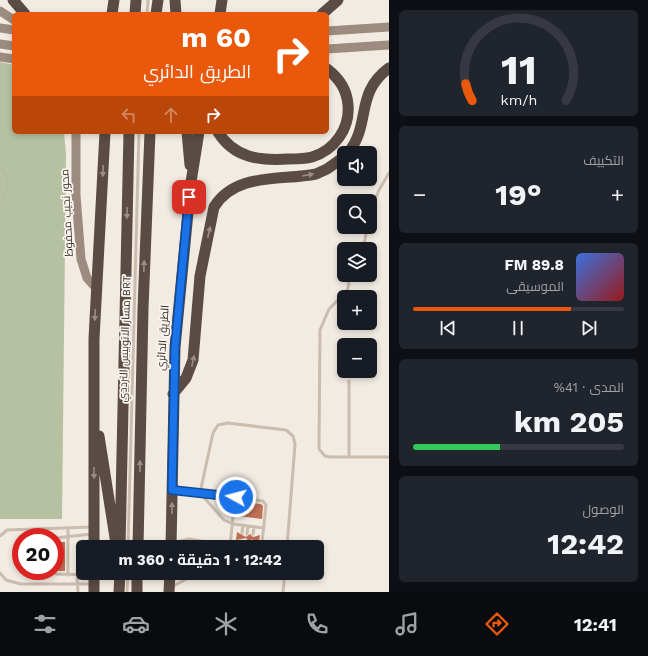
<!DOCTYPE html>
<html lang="ar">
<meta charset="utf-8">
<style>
:root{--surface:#171b24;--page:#20242c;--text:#f1f3f6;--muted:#9ea1a6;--line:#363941;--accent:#ea580c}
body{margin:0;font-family:"Work Sans",Cairo,sans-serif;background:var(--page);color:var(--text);direction:rtl;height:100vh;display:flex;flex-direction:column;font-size:15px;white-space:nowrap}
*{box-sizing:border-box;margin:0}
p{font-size:13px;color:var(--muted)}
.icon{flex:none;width:22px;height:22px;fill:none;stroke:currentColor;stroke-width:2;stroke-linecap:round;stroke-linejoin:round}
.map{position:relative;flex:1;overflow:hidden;direction:ltr}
.drawer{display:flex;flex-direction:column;gap:10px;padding:10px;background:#0d0f14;width:259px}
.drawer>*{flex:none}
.banner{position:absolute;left:12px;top:12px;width:317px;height:122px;border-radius:6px;box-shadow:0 2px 6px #0003;direction:rtl;background:#ea580c;color:#fff;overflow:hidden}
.tools{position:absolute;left:337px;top:146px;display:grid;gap:8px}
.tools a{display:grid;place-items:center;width:40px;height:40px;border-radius:6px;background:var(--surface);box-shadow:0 2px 6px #0003;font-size:20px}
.speed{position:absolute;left:12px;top:528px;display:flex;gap:8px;font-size:20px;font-weight:700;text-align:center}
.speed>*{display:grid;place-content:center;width:52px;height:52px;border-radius:50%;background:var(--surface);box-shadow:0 2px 6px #0003;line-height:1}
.speed .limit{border:6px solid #d22;background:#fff;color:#111}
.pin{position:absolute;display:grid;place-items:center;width:34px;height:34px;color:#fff;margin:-17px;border-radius:8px;box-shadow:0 2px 6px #0006}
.me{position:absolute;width:44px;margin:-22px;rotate:277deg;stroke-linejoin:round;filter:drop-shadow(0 0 3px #0008)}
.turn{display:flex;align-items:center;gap:14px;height:84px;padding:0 12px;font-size:18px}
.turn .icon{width:52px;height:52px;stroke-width:2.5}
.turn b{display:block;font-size:28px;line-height:34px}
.lanes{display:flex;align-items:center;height:38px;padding:0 12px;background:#0003;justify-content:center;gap:20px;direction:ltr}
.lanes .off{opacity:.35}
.big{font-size:30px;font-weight:700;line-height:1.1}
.drawer .tile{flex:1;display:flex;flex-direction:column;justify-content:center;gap:6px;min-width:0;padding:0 14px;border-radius:6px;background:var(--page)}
.drawer .dial{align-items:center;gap:0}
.dial svg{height:104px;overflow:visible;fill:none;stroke:var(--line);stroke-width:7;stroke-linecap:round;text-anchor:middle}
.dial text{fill:var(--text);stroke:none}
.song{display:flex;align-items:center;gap:12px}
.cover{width:48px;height:48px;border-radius:6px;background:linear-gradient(135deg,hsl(220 70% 55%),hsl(0 70% 35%))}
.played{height:4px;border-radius:2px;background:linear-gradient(90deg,var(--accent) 75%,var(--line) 75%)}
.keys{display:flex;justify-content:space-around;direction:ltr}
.heat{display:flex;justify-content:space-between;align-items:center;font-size:22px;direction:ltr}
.charge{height:6px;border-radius:3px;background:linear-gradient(90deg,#34c759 41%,var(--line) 0)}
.trip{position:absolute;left:76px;top:540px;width:248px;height:40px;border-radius:6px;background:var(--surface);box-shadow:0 2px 6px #0003;font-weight:700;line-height:40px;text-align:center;direction:rtl}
.dock{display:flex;height:64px;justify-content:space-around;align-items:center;background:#090b0e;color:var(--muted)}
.dock .icon{width:28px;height:28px}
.dock .current{color:var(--accent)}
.dock b{font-size:18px;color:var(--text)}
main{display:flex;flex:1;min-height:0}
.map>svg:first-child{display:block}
.green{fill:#b6c1a2}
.building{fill:#bf7053}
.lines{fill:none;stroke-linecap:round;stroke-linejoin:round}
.path{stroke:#b6a698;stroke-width:1;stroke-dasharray:2 2;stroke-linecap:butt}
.lane{stroke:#cabcae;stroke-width:3}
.secondary{stroke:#9e8b7f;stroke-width:9}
.highway{stroke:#5a4b44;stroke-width:11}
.oneway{fill:#9a8f88}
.route-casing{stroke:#114b97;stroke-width:10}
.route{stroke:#1a73e8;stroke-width:7}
.labels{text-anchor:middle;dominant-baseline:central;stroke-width:3.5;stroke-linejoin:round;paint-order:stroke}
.street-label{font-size:11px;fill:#39302c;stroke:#faf5ee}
</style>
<main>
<section class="drawer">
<div class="tile dial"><svg viewBox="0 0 100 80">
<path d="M14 69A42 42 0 1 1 86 69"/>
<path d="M14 69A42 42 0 0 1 9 56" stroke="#ea580c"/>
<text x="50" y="56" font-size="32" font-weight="700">11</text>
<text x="50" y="72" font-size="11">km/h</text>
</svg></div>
<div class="tile"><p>التكييف</p>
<div class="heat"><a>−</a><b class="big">19°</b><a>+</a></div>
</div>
<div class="tile">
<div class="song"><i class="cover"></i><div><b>89.8 FM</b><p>الموسيقى</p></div></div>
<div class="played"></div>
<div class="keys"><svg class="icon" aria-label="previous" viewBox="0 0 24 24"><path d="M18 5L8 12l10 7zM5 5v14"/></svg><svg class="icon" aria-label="pause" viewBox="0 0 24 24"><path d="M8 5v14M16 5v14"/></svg><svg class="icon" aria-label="next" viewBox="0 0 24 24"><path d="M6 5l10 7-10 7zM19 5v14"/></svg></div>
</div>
<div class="tile"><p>المدى · 41%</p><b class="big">205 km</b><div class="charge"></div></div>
<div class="tile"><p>الوصول</p><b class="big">12:42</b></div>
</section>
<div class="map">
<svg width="389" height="592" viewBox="0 0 389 592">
<rect width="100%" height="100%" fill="#f2ebe2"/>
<path class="green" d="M0,62L14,65V132H64L66,154L62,519H0Z"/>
<path class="building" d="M241,502L261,504L263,506L262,519L239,516Z
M237,532L246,537L250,534L253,537L260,535L259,542H255L252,539L249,542L246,538L236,540Z
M58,542H65V571H58Z"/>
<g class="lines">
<path class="path" d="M0,167C10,179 8,189 2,202"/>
<path class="lane" d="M147,14L148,0
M370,212L379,190L389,173
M361,249L365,240L367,227
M346,275L349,284L347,291L329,309L320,330L319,449L325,456L330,457H389
M349,457V381
M174,491L263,501L266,505L262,543L259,547
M200,493L213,433L218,425L228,423L286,430L293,436L295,444L287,547
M200,493L224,520L233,524L264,528
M242,533L243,525
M247,534L248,526
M253,534L254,527
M0,536L7,530L92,527
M55,538L92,534
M173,543L189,539L237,547
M230,546L235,497
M128,547L139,132
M240,547L241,541
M246,547V541
M251,547L252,542
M50,571L56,574L91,575
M0,573L6,580L21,584H92
M237,573L243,574
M68,575V528
M77,575L78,592
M172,587L188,578H207L210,573
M127,592L128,573
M283,592L285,573"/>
<path class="secondary" d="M0,11L14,20
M0,28L14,30
M327,31L389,27
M0,44L14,46
M327,49L389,45
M0,57L14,59
M76,132V195L81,259L87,278L96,288"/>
<path class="highway" d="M13,0L25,14
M175,0L176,14
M112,14L114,0
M135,14L136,0
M156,14L158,0
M220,14L222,0
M322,14L338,0
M187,132L190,165
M218,132C234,158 260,161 288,159C296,159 305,159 312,157C335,150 350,128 348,105C347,91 339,78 327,69
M348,153C372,123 354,94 389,68
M173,394L186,378L193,360L200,276L214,207C236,172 281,181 316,174L327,169L344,157
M99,436L116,544
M94,547V339L105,132
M120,547L129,132
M138,547L143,309L150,132
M171,547L175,347L191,182L199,132
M94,573V592
M119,592L120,573
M137,592V573
M169,592L170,573"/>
</g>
<defs><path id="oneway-solid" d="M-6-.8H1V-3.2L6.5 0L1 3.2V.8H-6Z"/></defs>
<g class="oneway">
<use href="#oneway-solid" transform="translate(103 171) rotate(93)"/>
<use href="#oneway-solid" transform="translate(308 175) rotate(-10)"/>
<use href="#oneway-solid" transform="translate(127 213) rotate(91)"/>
<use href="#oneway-solid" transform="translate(209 232) rotate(-78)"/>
<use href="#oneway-solid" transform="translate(144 266) rotate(-88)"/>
<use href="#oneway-solid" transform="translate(95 315) rotate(93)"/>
<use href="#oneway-solid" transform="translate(193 361) rotate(-78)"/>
<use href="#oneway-solid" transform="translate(140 466) rotate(-89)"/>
<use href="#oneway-solid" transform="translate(94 473) rotate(90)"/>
<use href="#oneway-solid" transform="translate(172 508) rotate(-89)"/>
</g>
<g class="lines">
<g class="route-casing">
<path id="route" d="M189,197L175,347L172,490L236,497"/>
</g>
<use href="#route" class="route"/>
</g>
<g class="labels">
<g class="street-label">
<text transform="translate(67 213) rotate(-93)">محور نجيب محفوظ</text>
<text transform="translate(163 338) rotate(-86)">الطريق الدائري</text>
<text transform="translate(125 339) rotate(-88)">مسار الاتوبيس الترددي BRT</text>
</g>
</g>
</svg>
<div class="tools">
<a><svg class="icon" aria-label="sound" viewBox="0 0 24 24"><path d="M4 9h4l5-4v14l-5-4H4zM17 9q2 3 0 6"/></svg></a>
<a><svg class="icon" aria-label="search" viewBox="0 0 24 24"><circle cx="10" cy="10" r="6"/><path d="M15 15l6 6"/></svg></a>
<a><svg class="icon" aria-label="layers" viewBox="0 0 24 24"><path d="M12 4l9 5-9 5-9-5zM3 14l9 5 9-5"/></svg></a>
<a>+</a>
<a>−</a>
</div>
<div class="speed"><div class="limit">20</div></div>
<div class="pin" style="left:189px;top:197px;background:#d93025"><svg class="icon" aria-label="arrive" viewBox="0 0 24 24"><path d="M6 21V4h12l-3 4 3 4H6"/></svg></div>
<svg class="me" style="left:236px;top:497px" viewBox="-20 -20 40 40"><circle r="17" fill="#1a73e8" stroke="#fff" stroke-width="3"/><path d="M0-11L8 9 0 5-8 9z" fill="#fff"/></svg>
<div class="trip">12:42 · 1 دقيقة · 360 m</div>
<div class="banner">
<div class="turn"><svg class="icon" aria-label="right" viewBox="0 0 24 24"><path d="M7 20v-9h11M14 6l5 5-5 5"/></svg><div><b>60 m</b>الطريق الدائري</div></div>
<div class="lanes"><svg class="icon off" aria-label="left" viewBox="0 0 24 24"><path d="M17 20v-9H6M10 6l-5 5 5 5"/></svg><svg class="icon off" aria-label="ahead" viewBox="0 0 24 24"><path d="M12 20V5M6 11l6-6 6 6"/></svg><svg class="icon" aria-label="right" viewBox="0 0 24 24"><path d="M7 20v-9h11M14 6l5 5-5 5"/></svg></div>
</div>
</div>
</main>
<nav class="dock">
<b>12:41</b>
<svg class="icon current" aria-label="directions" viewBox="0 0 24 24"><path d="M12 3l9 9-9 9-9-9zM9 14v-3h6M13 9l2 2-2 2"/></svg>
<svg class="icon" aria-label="music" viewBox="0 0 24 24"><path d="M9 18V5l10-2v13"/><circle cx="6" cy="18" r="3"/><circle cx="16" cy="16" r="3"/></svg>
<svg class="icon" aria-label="phone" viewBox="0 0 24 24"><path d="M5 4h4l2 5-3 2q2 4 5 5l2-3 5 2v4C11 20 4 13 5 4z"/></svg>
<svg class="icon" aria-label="climate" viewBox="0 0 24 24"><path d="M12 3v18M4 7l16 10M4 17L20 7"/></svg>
<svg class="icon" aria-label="car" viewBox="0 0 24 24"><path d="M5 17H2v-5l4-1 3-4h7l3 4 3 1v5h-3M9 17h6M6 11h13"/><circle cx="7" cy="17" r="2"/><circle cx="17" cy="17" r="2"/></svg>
<svg class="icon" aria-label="filters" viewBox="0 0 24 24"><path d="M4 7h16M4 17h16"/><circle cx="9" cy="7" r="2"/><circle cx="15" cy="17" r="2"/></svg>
</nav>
